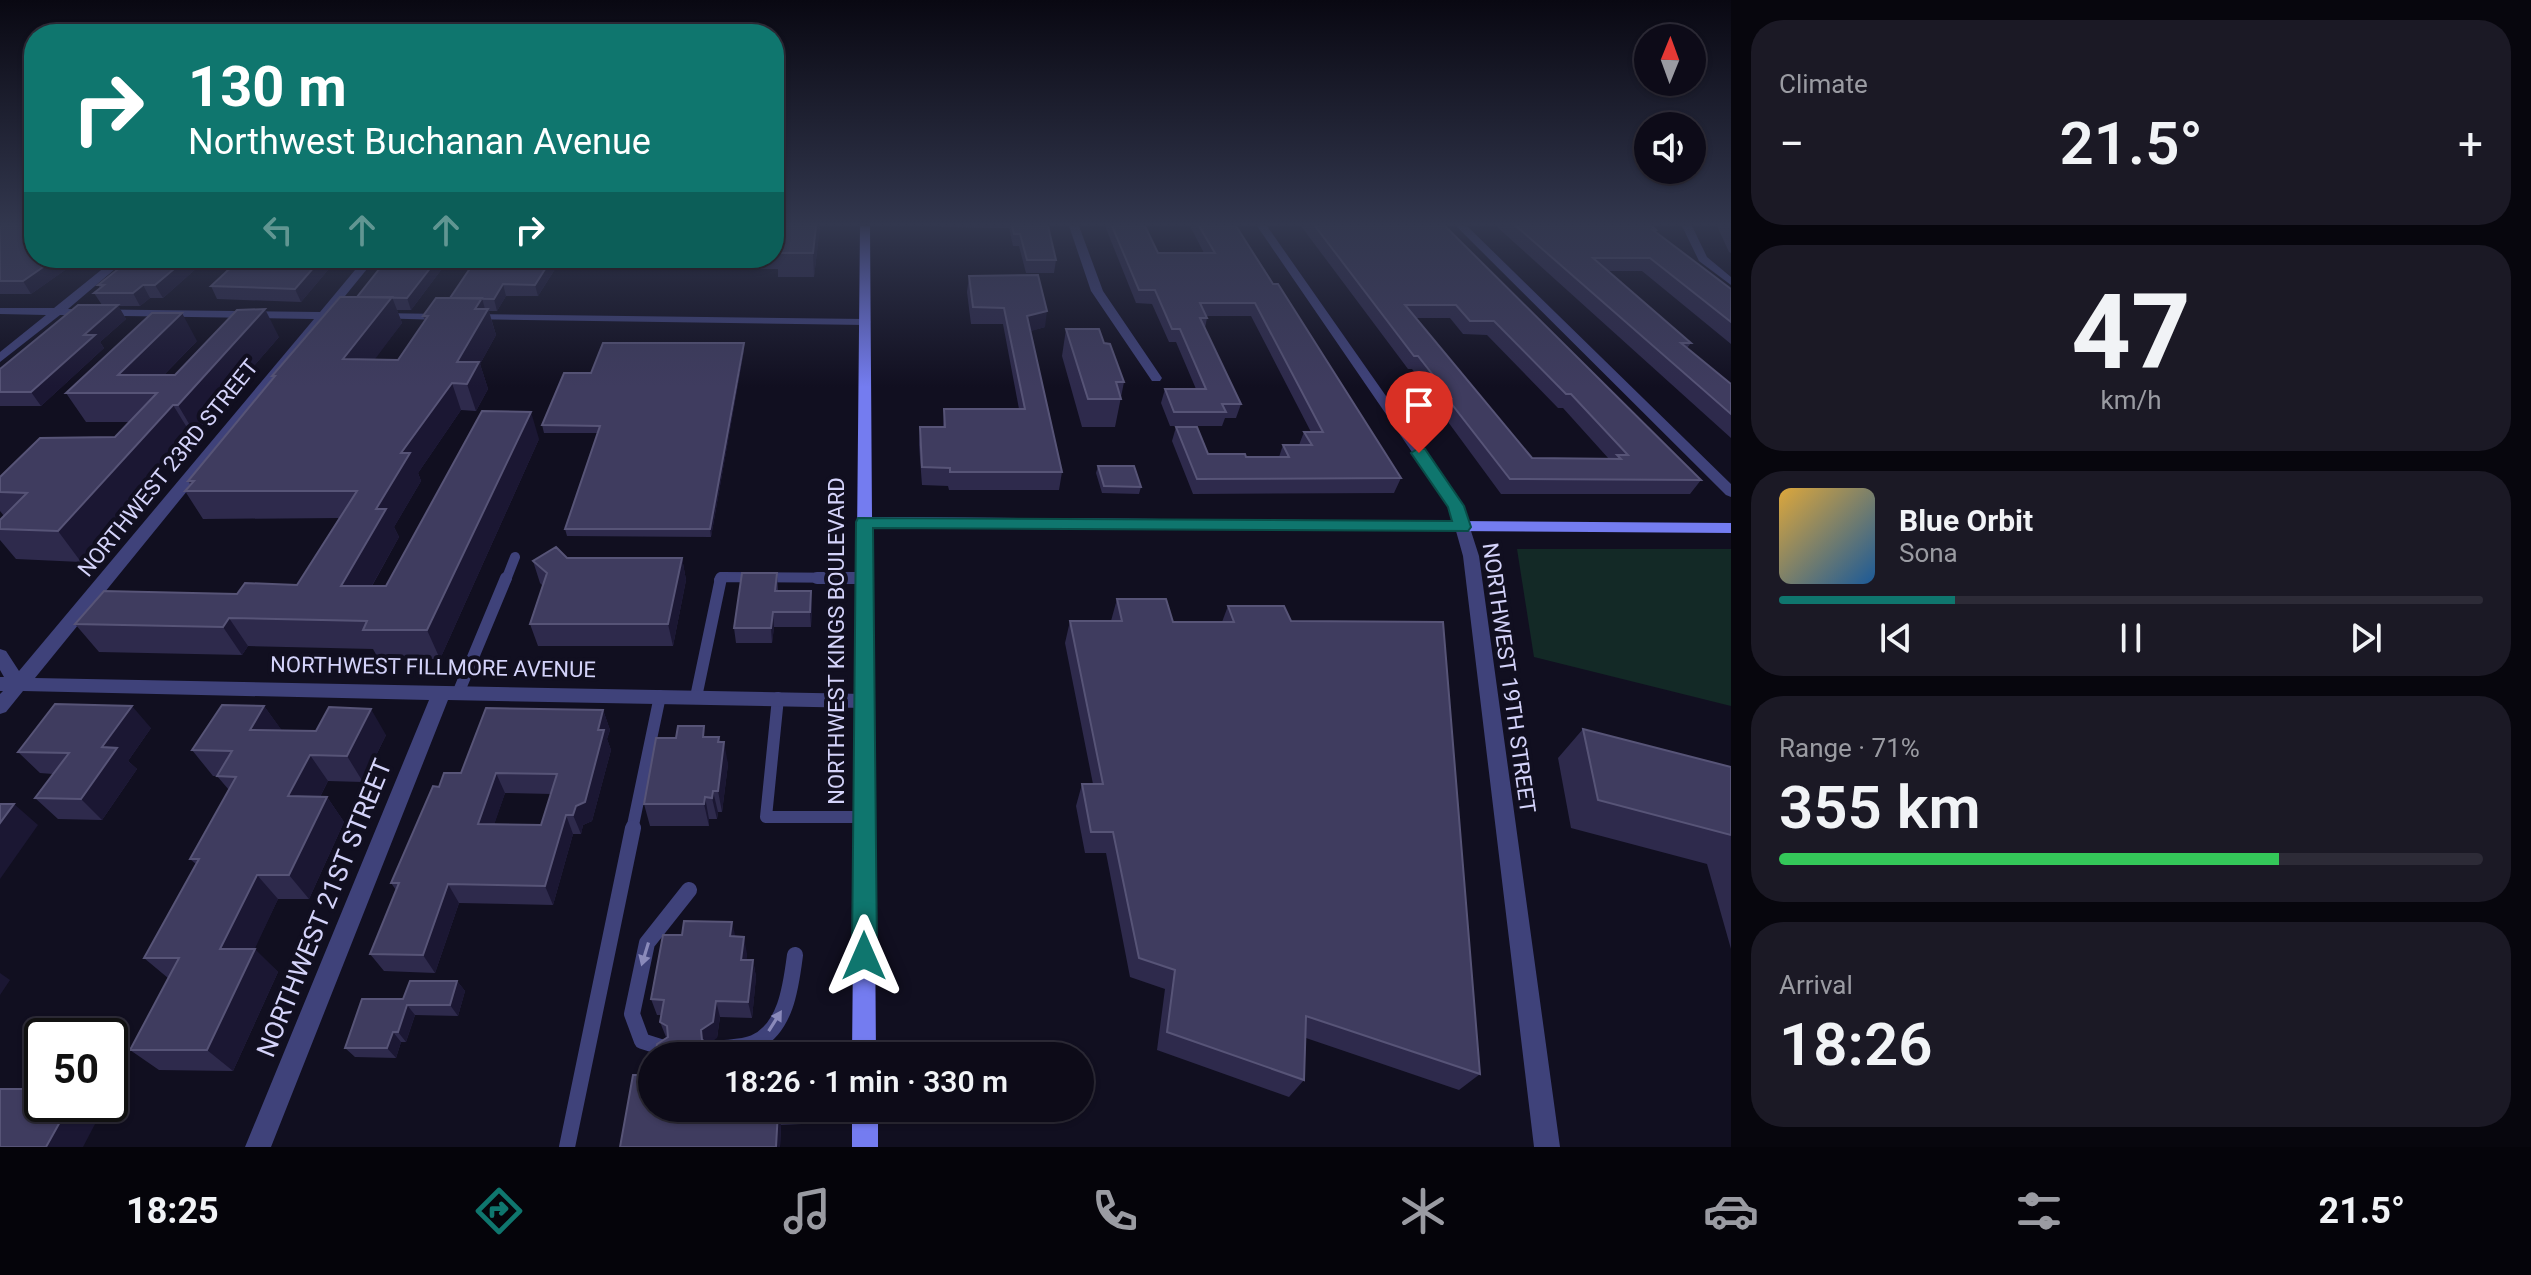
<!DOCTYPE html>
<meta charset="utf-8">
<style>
:root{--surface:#0d0b18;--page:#1b1925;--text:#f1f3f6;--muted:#9a9ba2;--line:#2d2b37;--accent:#0f766e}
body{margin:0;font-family:Roboto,sans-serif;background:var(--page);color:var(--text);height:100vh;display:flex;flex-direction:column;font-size:30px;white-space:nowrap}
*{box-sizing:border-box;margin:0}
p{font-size:26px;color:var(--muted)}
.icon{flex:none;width:44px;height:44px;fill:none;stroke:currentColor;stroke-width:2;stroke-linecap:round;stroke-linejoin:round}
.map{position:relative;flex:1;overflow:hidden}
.drawer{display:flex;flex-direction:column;gap:20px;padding:20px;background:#07060d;width:800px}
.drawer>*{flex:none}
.hud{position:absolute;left:24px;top:24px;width:760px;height:244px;border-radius:32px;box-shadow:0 2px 6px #0004,0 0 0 2px var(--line);background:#0f766e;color:#fff;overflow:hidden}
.needle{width:52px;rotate:1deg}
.controls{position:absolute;left:1634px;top:24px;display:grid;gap:16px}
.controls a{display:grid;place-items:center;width:72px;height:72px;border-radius:50%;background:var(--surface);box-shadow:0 2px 6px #0004,0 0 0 2px var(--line);font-size:40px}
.speed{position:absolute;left:24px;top:1018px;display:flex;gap:16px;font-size:40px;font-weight:700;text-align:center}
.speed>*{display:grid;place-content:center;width:104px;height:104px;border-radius:50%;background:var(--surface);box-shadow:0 2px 6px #0004,0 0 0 2px var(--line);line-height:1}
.speed .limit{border:4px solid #111;border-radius:12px;background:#fff;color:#111}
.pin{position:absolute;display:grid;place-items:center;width:68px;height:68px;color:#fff;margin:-82px -34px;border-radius:50% 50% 50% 0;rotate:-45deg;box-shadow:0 0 8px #0007}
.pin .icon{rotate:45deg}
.me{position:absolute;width:88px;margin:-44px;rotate:0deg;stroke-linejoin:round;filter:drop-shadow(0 0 6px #0008)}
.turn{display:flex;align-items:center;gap:28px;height:168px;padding:0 32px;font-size:36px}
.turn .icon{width:104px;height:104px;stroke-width:2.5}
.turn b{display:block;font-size:56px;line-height:68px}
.lanes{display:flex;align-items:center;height:76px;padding:0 32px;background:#0003;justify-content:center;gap:40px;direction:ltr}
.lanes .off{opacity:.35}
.big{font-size:60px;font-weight:600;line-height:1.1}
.drawer .tile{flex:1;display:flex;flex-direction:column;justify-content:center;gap:12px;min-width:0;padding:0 28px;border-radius:32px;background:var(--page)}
.drawer .dial{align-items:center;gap:0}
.dial b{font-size:104px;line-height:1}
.song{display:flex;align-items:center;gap:24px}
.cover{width:96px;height:96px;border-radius:12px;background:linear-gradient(135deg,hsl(40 70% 55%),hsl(210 70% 35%))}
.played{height:8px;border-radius:4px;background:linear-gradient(90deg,var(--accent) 25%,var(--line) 25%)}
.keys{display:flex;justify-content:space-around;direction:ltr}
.heat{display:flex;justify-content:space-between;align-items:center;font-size:44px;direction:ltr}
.charge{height:12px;border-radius:6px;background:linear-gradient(90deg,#34c759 71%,var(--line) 0)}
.trip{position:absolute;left:638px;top:1042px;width:456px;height:80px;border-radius:40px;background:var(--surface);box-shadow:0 2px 6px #0004,0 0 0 2px var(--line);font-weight:600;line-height:80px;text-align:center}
.tabs{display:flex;height:128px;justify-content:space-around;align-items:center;background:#05040a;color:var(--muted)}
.tabs .icon{width:56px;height:56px}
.tabs .on{color:var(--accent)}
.tabs b{font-size:36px;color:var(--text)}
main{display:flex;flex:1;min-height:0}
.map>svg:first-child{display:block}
.green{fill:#132926}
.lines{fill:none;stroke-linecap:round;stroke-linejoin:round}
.lane-far3{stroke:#3f427a;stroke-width:8}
.lane-far2{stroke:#3f427a;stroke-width:10}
.lane-far1{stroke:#3f427a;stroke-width:12}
.lane{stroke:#3f427a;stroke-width:16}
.street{fill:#3f427a;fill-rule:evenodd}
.secondary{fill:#747cf0;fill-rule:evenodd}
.wall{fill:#2e2a4c;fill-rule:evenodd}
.shaded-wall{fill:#1b1733}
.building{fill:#3f3c5f;stroke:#575477;stroke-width:2;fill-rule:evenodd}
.oneway{fill:#8a8aba}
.route{fill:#0f766e;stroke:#0a4d48;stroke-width:2}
.labels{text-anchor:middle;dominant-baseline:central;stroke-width:8;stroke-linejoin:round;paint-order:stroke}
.street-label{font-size:22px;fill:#d4d3fa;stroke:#110f20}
.near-street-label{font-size:26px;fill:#d4d3fa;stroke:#110f20}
</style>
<main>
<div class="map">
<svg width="1731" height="1147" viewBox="0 0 1731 1147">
<rect width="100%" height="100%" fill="#110f20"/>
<path class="green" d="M1517,549H1731V706L1534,657Z"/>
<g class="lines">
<path class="lane-far3" d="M599,258L622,265L645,258"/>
<path class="lane-far2" d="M506,580L515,557
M719,580L722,577L864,578"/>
<path class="lane-far1" d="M817,578H864
M459,691L506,578
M696,697L721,578
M778,698L766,817H864
M632,830L660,696"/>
<path class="lane" d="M664,1048L642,1041L632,1014L647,943L689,890
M716,1049C728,1047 742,1048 754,1043C786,1029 791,986 795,955
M567,1147L633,828"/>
<path class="street" d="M1069,226H1079L1103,291L1162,378L1160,381H1152L1091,291Z
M1257,226H1267L1463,506L1479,556L1560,1147H1534L1463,556L1449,506Z
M1456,226H1467L1731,484V497L1726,495Z
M1682,226H1692L1707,257L1731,277V285L1699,261Z
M116,258H128L68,309L320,312L365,258H376L332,312L347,314V318L327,319L35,678L864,694L870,696L873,701L870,706L864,708L448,700L271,1147H245L429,700L23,691L6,712L0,714V694L3,691H0V677H4L0,670V649L6,651L19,671L314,319L60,315L0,362V352L46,315L0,314V308H54Z
M378,313L443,314L449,317L443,320L374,318V314Z
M470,314L865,319L871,322L865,325L466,319L464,317Z"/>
<path class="secondary" d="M860,226H870L872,517L1731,523V533L872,527L876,1056H852Z
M852,1108H878V1147H852Z"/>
</g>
<path class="wall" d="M0,226L34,258H89L82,263H75L31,294H0Z
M774,226H820L814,277H778V269H684L682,258H774Z
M941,226H1048L1056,260L1054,273H1026L1019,246H1013L1009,228L941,227Z
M1105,226H1145L1158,253H1204L1190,226H1236L1401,478L1394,493L1193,494L1172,441L1176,427L1208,454L1246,457H1279L1283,445H1299L1304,432H1311L1251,316H1207V318L1205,328L1241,404L1236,418H1225L1222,426H1170L1161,403L1165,389H1196L1176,342H1169L1152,304L1136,303Z
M1301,226H1445L1701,480L1690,494H1501L1440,411L1442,409L1412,369H1408ZM1416,318H1450L1463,334L1487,335L1558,408H1563L1609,459L1532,458Z
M1496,226H1652L1656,230L1655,232L1731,289V344L1642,271H1608L1691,343L1687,348L1731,384V438Z
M1717,226H1731V253L1729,252Z
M208,258L163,298H150L140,306H118L126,319L100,342L104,348L41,406H0V369L102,305L94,293L100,288L98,285L120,267V266Z
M241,258H338L301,302L217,299L211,286Z
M450,258L411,310H397L402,323L374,359L398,360L425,321L423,316L450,298L562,258L538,296H506L497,311H489L496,335L480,364L488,389L476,411L461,410L418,473L421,481L394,527L399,537L372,586H386L539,439L440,659L378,658L373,649L248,646L242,655L99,652L75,624L237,594L297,585L339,518L203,519L185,491L190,484L188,481L273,378L272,376L357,297Z
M969,276L1045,327L1030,331L1062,472L1059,490H949L948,486L922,485L919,445L920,427H943L944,409H1019L1003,324H971L967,292Z
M1066,329L1124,382L1115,427H1082L1062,356Z
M279,337L195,434H191L81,562L16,559L0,540V520L4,516L0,511V477L115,437L130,422H86L66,393L197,341L164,375H175Z
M744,343V350L711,537L567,536L565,529L598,433H544L542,425L591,373Z
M1098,466L1141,487L1139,494L1102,493L1096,473Z
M682,558L686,580L673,646H538L530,624L543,586L540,583L533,561Z
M777,573L778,591L812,606L811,627H774L772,643H736L734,628Z
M1117,599L1173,622H1222L1228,606L1480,1074L1459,1090L1306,1038L1304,1080L1289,1097L1157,1050L1165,989L1130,977L1106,853H1085L1076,806L1082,784H1093L1065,643L1070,621H1111Z
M264,706L282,731L386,735L363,782L328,781L320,797H327L344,822L309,899H278L254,949L278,972L233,1071L159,1070L130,1050L168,978L144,958L196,864L190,859L229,790L217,776H213L192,750Z
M603,710L610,730L607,739L611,750L592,821L583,825L581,834H573L553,905L459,903L435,973L384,971L370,954L396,890L391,883L439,787L461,773ZM505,793L551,794L541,825L494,824Z
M151,728L128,761L137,769L102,820L58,819L35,798L53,774L40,773L18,752Z
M1583,729L1731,767V949L1707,864L1571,828L1558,758Z
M706,737H719L728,764L722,812H718L717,819H709V826H650L644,804Z
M735,936L747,954L746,960H753L756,977L752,1018L720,1017L717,1038L666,1037L660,1022L662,1015H657L651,999Z
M457,981L465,991L458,1016L415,1015L406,1042H401L396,1058L355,1057L345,1048L403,999Z
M652,1072V1108H803L802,1124L781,1125L780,1147H620L633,1075H651Z"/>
<path class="shaded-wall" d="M816,226H820L814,277L813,253Z
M56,258H72L75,263L31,294L23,281Z
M79,258H89L82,263Z
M187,258H208L163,298L155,285Z
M322,258H338L301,302L295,289Z
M438,258H450L411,310L407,298Z
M552,258H562L538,296L535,285Z
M503,284L506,296L497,311L494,299Z
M143,285L150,298L140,306L133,293Z
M392,297L402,323L355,386L343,359Z
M482,298L486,313L488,309L496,335L480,364L488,389L476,411L467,384L457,362L475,309Z
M118,305L126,319L100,342L104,348L41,406L31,392L84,335Z
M265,309L279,337L195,434L178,405Z
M1047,311L1045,327L1025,333L1027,316Z
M182,313L197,341L146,393L118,375Z
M744,343V350L711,537L710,529Z
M452,383L461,410L418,473L421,481L394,527L399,537L356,614L341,586L401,453Z
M173,405L191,434L81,562L58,531Z
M531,412L539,439L440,659L427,630Z
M682,558L686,580L673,646L668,624Z
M811,591L812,606L811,627L810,612Z
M773,612L774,627L772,643L771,628Z
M229,618L248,646L242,655L223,627Z
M132,706L151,728L128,761L137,769L102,820L81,799L102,747Z
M264,706L283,732L250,730Z
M371,709L386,735L363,782L347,756Z
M603,710L610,730L607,739L611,750L592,821L583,825L581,834L573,815Z
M719,737L722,755L724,742L728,764L722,812L718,791Z
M310,755L328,781L307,822L288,796Z
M496,773L505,793L488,843L478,824Z
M713,791L718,812L717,819L712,798Z
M327,797L344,822L309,899L289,875Z
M705,797L709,819V826L704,804Z
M14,804L38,825L0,879V823Z
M566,815L573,834L553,905L545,886Z
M257,875L278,899L244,972L220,949Z
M448,884L459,903L435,973L423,955Z
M732,922L736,939L730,936Z
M744,937L747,954L745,976L741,960Z
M255,949L278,972L233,1071L207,1050Z
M753,960L756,977L752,1018L748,1002Z
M0,973L10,980L0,995Z
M457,981L465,991L458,1016L450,1005Z
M716,1001L720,1017L717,1038L706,1046L702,1040L701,1030Z
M407,1005L415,1015L406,1042L398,1032Z
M393,1032L401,1042L396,1058L387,1048Z
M710,1044L713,1056H708Z
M70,1104H104L105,1105L83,1147H46Z
M800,1108H803L802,1124L800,1111Z
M778,1111L781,1125L780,1147H776Z"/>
<path class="building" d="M0,226H34V258H56L23,281H0Z
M774,226H816L813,253H777L778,245H774Z
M1012,226H1048L1056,260H1027L1020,234H1014Z
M1112,226H1145L1158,253H1215L1199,226H1236L1273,284H1278L1401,478L1197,479L1176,427H1197L1208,454H1245L1246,457H1289L1283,445H1312L1304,432H1323L1255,303H1200L1207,318H1200L1241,404H1222L1226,412H1174L1165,389H1206L1180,329H1172L1155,290H1139Z
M1315,226H1445L1701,480L1510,479L1447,398H1451L1418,356H1414ZM1405,305H1456L1470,321H1494L1566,394H1571L1628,455H1617L1621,459L1532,458Z
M1516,226H1652L1656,230H1653L1731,289V322L1650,258H1593L1691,343H1681L1731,384V414Z
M130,258H187L155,285H143L133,293H94L104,285H98L122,266H120Z
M241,258H322L295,289L211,286Z
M388,258H438L407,298L357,297Z
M477,258H552L535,285L503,284L494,299L450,298Z
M1038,275L1047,311L1027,316L1062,472H950V468L922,467L920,427H945L944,409H1025L1004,308L973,307L969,276Z
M340,297H392L343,359L398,360L428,316H423L436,298H482L475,309H488L457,362H479L467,384L452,383L401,453H410L376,509H386L341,586H386L482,411L531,412L427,630H363L367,621L229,618L223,627L75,624L104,591L237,594L245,583L297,585L357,491H185L194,481H188L275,376H272Z
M78,305H118L84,335H95L31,392H0V369Z
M265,309L178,405H173L58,531L0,529V520L27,493L0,492V477L40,438L115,437L157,393H66L152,313H182L118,375H175L237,310Z
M1066,329H1099L1104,343L1110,344L1124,382H1116L1121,399H1088Z
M603,343H744L710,529H565L600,426L542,425L564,373H591Z
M1098,466H1134L1141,487L1104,486Z
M556,547L567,558H682L668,624H530L547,573L533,561Z
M742,573H777L775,591H811L810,612H773L771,628H734Z
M1117,599H1166L1173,622H1234L1228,606H1284L1291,621L1443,622L1480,1074L1306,1016L1304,1080L1167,1032L1175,970L1139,958L1113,832H1091L1082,784H1103L1070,621H1122Z
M55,704L132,706L102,747L117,748L81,799L35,798L69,753L18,752Z
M222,705L264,706L250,730L316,731L329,707L371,709L347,756L310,755L288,796L327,797L289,875H257L220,949H255L207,1050H130L179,958H144L199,859H190L236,777L217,776L232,751L192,750Z
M486,708L603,710L598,730H604L585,802L576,806L573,815H566L545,886L448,884L423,955L370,954L399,883H391L433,786L439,787L444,773H461ZM496,773L557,774L541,825L478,824Z
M678,726H704L703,737H719L718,742H724L718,791H713L712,798L705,797L704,804H644L656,738H676Z
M1583,729L1731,767V835L1598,800Z
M0,804H14L0,823Z
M684,921L732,922L730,936L744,937L741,960H753L748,1002L716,1001L713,1022L701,1030L702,1040L710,1044L708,1056H655L657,1044L668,1037L667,1026L660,1022L664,1000L651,999L663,935H682Z
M410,981H457L450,1005H407L398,1032H393L387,1048H345L362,999H403Z
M652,1072V1108H800V1111H778L776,1147H620L633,1075H651Z
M0,1089H42V1104H70L46,1147H0Z"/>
<defs><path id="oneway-solid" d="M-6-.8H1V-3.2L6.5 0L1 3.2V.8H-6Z" transform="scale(2)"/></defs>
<g class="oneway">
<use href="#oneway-solid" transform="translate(645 954) rotate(107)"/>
<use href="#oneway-solid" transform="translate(775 1021) rotate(-58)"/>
</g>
<linearGradient id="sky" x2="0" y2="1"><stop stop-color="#090812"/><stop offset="0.58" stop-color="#32374e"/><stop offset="1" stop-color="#32374e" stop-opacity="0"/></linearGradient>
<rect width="1731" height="387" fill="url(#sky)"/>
<path class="route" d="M1419,448L1425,449L1464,506L1471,527L1468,531L873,528L877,956L873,965L864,969L855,965L852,956L856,522L858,518L1452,521L1448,507L1411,453Z"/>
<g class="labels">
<g class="street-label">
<text transform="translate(168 468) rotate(-51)">NORTHWEST 23RD STREET</text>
<text transform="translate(836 641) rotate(-90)">NORTHWEST KINGS BOULEVARD</text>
<text transform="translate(433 667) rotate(1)">NORTHWEST FILLMORE AVENUE</text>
<text transform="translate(1509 678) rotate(82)">NORTHWEST 19TH STREET</text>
</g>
<g class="near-street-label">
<text transform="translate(324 908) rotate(-68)">NORTHWEST 21ST STREET</text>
</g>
</g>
</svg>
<div class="controls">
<a><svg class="needle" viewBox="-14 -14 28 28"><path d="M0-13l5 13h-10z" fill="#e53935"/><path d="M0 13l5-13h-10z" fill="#9a9ba2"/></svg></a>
<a><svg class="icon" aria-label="sound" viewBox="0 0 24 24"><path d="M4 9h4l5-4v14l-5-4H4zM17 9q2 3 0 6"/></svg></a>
</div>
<div class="speed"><div class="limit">50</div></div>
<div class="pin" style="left:1419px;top:453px;background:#d93025"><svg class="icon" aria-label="arrive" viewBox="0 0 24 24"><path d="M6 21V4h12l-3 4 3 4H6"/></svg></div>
<svg class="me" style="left:864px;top:956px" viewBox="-20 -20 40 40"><path d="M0-17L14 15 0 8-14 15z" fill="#0f766e" stroke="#fff" stroke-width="4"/></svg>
<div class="trip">18:26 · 1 min · 330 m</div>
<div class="hud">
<div class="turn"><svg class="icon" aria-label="right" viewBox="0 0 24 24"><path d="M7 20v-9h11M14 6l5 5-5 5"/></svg><div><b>130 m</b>Northwest Buchanan Avenue</div></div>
<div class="lanes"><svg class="icon off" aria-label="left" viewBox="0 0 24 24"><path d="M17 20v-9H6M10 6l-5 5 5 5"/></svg><svg class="icon off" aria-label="ahead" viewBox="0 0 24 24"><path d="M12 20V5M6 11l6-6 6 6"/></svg><svg class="icon off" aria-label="ahead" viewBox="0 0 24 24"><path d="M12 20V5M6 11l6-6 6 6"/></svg><svg class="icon" aria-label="right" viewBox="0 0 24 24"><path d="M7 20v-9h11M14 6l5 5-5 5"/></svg></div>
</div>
</div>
<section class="drawer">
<div class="tile"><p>Climate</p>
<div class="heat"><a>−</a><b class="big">21.5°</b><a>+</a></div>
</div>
<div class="tile dial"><b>47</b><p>km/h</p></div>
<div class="tile">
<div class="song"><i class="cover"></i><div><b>Blue Orbit</b><p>Sona</p></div></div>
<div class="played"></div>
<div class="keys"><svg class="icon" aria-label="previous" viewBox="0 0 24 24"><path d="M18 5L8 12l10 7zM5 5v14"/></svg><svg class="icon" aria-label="pause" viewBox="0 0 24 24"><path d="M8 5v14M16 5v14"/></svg><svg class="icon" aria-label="next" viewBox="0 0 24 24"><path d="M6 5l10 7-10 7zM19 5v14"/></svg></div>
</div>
<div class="tile"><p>Range · 71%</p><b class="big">355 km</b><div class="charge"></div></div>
<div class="tile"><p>Arrival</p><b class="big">18:26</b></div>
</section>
</main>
<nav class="tabs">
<b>18:25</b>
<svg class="icon on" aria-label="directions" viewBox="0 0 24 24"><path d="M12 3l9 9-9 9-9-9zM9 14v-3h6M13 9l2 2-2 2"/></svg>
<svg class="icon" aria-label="music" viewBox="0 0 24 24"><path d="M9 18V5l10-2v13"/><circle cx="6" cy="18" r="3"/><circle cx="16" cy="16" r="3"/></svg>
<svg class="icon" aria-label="phone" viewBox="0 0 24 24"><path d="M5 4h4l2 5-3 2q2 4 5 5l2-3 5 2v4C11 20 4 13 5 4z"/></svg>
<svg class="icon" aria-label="climate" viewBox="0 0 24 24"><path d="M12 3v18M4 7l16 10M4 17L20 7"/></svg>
<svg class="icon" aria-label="car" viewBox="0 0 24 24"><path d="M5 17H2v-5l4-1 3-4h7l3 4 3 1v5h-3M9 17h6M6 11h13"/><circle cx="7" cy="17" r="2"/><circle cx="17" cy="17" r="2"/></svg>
<svg class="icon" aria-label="filters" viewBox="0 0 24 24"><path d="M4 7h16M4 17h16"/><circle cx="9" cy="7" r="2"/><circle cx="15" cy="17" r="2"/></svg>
<b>21.5°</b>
</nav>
